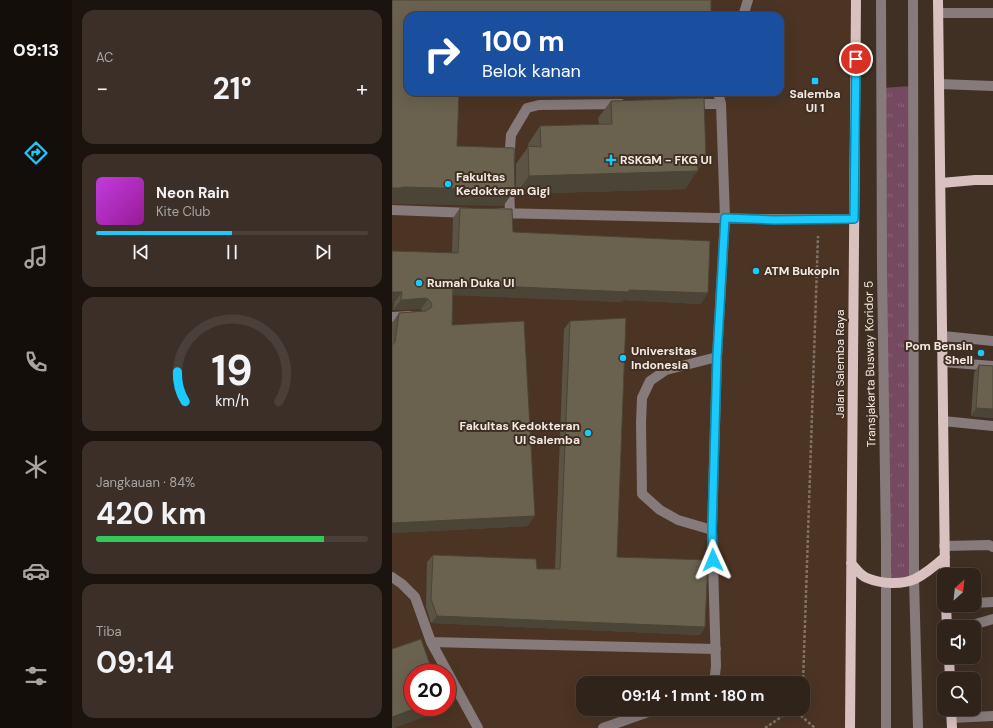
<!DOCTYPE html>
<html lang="id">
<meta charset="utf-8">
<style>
:root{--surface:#30231a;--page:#3c2f27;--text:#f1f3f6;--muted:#a8a4a2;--line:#4b4039;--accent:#1acafc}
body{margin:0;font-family:"DM Sans",sans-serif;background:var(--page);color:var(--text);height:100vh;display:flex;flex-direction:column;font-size:15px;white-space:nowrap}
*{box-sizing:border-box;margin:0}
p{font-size:13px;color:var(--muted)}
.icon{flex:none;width:22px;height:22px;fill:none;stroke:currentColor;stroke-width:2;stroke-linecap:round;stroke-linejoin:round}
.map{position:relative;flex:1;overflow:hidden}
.details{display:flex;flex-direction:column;gap:10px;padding:10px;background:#1a130e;width:320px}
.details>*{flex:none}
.hud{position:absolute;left:12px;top:12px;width:380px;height:84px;border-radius:12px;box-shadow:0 4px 16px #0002,0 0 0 1px var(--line);background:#1a4fa0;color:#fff;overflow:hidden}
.needle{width:26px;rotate:27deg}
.controls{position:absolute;left:545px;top:568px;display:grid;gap:8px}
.controls a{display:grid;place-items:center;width:44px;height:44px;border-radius:8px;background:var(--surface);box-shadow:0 4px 16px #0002,0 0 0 1px var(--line);font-size:20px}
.speed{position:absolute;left:12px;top:664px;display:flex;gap:8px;font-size:20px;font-weight:700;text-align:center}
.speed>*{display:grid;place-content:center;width:52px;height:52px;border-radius:50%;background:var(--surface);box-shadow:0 4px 16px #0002,0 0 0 1px var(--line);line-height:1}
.speed .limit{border:6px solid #d22;background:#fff;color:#111}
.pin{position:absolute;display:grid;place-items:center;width:34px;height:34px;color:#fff;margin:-17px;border:2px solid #fff;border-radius:50%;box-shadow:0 1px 4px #0007}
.me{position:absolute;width:44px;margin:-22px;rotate:359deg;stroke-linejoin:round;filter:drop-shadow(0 0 3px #0008)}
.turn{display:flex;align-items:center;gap:14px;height:84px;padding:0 12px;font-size:18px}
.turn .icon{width:52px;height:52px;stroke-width:2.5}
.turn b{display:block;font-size:28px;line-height:34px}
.big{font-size:30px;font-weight:700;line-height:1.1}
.details .tile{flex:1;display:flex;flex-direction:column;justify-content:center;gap:6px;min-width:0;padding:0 14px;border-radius:12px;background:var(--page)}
.details .dial{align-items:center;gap:0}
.dial svg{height:104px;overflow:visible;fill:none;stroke:var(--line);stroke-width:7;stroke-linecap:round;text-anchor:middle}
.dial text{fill:var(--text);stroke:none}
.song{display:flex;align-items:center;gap:12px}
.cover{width:48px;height:48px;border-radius:6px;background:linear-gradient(135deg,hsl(290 70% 55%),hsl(300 70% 35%))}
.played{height:4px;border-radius:2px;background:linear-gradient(90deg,var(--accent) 50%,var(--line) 50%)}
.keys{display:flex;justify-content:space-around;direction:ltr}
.heat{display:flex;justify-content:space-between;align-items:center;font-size:22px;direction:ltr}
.charge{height:6px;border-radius:3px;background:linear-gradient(90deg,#34c759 84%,var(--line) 0)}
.trip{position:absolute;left:184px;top:676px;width:234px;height:40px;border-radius:12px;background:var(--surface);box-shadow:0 4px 16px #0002,0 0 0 1px var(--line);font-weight:700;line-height:40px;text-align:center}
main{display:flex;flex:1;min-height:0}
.tabs{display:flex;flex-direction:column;width:72px;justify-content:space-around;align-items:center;background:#130e0a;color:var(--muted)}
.tabs .icon{width:28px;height:28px}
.tabs .selected{color:var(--accent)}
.tabs b{font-size:18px;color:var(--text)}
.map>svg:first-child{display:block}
.built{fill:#4b3424;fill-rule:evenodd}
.grass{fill:url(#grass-tufts)}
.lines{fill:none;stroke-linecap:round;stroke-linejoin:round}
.path{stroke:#817268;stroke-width:2.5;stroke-dasharray:3 2;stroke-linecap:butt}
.minor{stroke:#867a7a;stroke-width:10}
.major{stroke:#d9c1c0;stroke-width:10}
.wall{fill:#5b5444}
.shaded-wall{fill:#4a4537}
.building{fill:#6a624f;stroke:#4a4537}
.route-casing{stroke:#1183a4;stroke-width:10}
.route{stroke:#1acafc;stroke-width:7}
.poi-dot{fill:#1acafc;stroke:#402f23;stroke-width:1.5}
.labels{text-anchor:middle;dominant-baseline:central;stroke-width:4;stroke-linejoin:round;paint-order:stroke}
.poi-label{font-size:12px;font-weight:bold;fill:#f4e9e1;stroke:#402f23;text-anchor:start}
.street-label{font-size:12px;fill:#f4e9e1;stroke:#402f23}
</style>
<main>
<nav class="tabs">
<b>09:13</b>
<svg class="icon selected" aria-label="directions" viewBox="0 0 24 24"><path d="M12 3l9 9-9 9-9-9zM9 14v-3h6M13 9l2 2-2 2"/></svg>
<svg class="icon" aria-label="music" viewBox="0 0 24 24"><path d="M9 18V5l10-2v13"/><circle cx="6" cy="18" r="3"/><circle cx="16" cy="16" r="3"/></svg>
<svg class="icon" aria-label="phone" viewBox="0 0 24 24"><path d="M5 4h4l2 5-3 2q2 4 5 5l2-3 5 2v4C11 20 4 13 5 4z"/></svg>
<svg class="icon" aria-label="climate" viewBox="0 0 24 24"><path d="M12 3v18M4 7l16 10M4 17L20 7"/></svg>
<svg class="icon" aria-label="car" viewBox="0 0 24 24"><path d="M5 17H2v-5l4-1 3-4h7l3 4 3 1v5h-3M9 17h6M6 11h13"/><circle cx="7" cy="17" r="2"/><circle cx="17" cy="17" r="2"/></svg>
<svg class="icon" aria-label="filters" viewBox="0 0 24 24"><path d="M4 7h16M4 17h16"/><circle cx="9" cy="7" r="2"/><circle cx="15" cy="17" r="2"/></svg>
</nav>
<section class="details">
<div class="tile"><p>AC</p>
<div class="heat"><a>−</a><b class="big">21°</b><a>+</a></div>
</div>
<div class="tile">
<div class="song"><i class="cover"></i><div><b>Neon Rain</b><p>Kite Club</p></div></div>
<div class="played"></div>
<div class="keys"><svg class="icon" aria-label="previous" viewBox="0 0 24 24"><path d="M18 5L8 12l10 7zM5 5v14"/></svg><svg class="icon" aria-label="pause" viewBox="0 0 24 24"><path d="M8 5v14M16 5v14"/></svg><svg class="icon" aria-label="next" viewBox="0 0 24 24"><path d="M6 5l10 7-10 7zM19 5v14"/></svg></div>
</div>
<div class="tile dial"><svg viewBox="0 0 100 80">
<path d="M14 69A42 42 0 1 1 86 69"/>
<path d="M14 69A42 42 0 0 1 8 46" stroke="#1acafc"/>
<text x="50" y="56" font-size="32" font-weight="700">19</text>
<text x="50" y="72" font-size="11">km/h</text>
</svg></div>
<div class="tile"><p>Jangkauan · 84%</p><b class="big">420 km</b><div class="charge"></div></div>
<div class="tile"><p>Tiba</p><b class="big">09:14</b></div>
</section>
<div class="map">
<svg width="601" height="728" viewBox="0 0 601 728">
<defs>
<pattern id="grass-tufts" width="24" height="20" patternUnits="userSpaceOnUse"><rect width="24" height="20" fill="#754a60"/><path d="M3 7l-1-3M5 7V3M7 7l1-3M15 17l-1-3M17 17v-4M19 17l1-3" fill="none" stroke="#896476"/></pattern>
</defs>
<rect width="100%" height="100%" fill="#402f23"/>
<path class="built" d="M0,0H463L458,728H0ZM16,16H388V92H16ZM21,673H55V707H21ZM191,683H411V709H191Z
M601,716V728H560V718Z"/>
<path class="grass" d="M521,86L522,579L494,582L490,88Z"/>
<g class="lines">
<path class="path" d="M411,683L426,236
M401,709L423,728
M373,728L401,709"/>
<path class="minor" d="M489,0L490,270L494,545V728
M521,0L522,579L526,728
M547,13H601
M351,16L356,0
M547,84L601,86
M299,104H329
M117,161L119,135L135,108L147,105L229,104
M117,185L118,214
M0,210L78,213
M108,213L368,219H462
M0,317L18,316
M551,336L601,341
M551,362L601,366
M551,421L601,426
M320,530L286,520L268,510L250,494L249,423L250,398L258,381L274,370L325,357
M552,546L597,545L601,547
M0,577L10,584L23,597L39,642L86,728
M582,603L601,602
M573,627L601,619
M39,642L324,649
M320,683L323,675L324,666L320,530L325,357L333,218L329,104L326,92
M560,718L601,716
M211,728L265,709"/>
<path class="major" d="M546,0L553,575
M549,183L583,180H601
M459,563C464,569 468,575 475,578C489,584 510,585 523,579C535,573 544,565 553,557
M554,605L555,627
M557,657L558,679
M559,709L560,728
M458,728L464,0"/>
</g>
<path class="wall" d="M219,101L314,158L293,189L124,194V164L136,147V144L148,126L207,124L206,118Z
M68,208L121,232L309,304L231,300L230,302L61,295L60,325L136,526L0,533V323L7,313L30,311L29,309H26L1,310L2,303H0V251L60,253L61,218Z
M178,321L225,557L313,627L308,635L39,623L34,607L35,562L41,555L145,569H163L172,329Z
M587,365L601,418L579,416L582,373Z"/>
<path class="shaded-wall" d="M305,158H314L293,189L124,194L137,176Z
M12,187L123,190L111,206L0,204V188Z
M61,284L237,290L316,293L309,304L231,300L230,302L54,295Z
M0,292H10L2,303H0Z
M33,298L36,299L29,309H26L1,310L9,300Z
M584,408L601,409V418L579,416Z
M143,516L136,526L0,533V523Z
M45,616L313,627L308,635L39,623Z
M27,707H45L39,715L2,728H0V717Z"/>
<path class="building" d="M0,0H319V16H16V92H67L65,146L122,148L123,190L12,187L8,188H0Z
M312,98L314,158H305L306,171L137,176L136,146L149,147L148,126L220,124L219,101Z
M68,208L120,209L121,232L318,241L316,293L237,290V292L61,284L60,325L132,321L143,516L0,523V345L3,342L7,313L34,311L39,308L40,304L36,299L33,298L9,300L10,292H0V251L66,253Z
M234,318L225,557L316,560L313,627L45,616L39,599L41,555L144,559L145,569H168L178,321Z
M587,365L601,366V409L584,408Z
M29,639L41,673H21V707H27L0,717V649Z"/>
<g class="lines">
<g class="route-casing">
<path id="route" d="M321,560L320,530L325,357L333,218L382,220L462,219L464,59"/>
</g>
<use href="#route" class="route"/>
</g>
<g class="poi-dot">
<rect x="419" y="77" width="8" height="8" rx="2"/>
<path d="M217 154h4v4h4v4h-4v4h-4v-4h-4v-4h4z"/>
<circle cx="56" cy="184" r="4"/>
<circle cx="364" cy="271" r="4"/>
<circle cx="27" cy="283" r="4"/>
<circle cx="589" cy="353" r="4"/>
<circle cx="231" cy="358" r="4"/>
<circle cx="196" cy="433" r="4"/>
</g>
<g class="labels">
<g class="poi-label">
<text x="423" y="94" text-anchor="middle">Salemba<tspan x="423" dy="14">UI 1</tspan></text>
<text x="228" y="160">RSKGM - FKG UI</text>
<text x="64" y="177">Fakultas<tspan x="64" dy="14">Kedokteran Gigi</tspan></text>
<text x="372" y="271">ATM Bukopin</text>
<text x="35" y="283">Rumah Duka UI</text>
<text x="581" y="346" text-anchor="end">Pom Bensin<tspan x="581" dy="14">Shell</tspan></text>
<text x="239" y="351">Universitas<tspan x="239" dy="14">Indonesia</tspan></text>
<text x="188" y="426" text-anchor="end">Fakultas Kedokteran<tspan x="188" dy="14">UI Salemba</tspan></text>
</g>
<g class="street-label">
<text transform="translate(448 364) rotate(-90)">Jalan Salemba Raya</text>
<text transform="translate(478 364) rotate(-91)">Transjakarta Busway Koridor 5</text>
</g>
</g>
</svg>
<div class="controls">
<a><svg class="needle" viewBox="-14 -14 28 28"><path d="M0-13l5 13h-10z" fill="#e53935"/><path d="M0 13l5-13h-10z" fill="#a8a4a2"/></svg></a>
<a><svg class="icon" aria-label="sound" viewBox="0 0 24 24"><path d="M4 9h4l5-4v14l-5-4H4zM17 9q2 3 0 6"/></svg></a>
<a><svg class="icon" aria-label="search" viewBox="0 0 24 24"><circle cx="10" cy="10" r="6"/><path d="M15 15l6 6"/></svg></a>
</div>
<div class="speed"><div class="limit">20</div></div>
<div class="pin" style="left:464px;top:59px;background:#d93025"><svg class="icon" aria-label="arrive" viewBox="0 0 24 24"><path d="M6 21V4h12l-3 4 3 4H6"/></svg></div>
<svg class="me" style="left:321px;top:560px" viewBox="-20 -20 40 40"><path d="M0-17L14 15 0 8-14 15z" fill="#1acafc" stroke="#fff" stroke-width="4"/></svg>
<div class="trip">09:14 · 1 mnt · 180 m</div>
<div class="hud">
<div class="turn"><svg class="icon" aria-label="right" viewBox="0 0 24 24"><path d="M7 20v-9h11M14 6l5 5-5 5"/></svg><div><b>100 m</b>Belok kanan</div></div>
</div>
</div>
</main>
